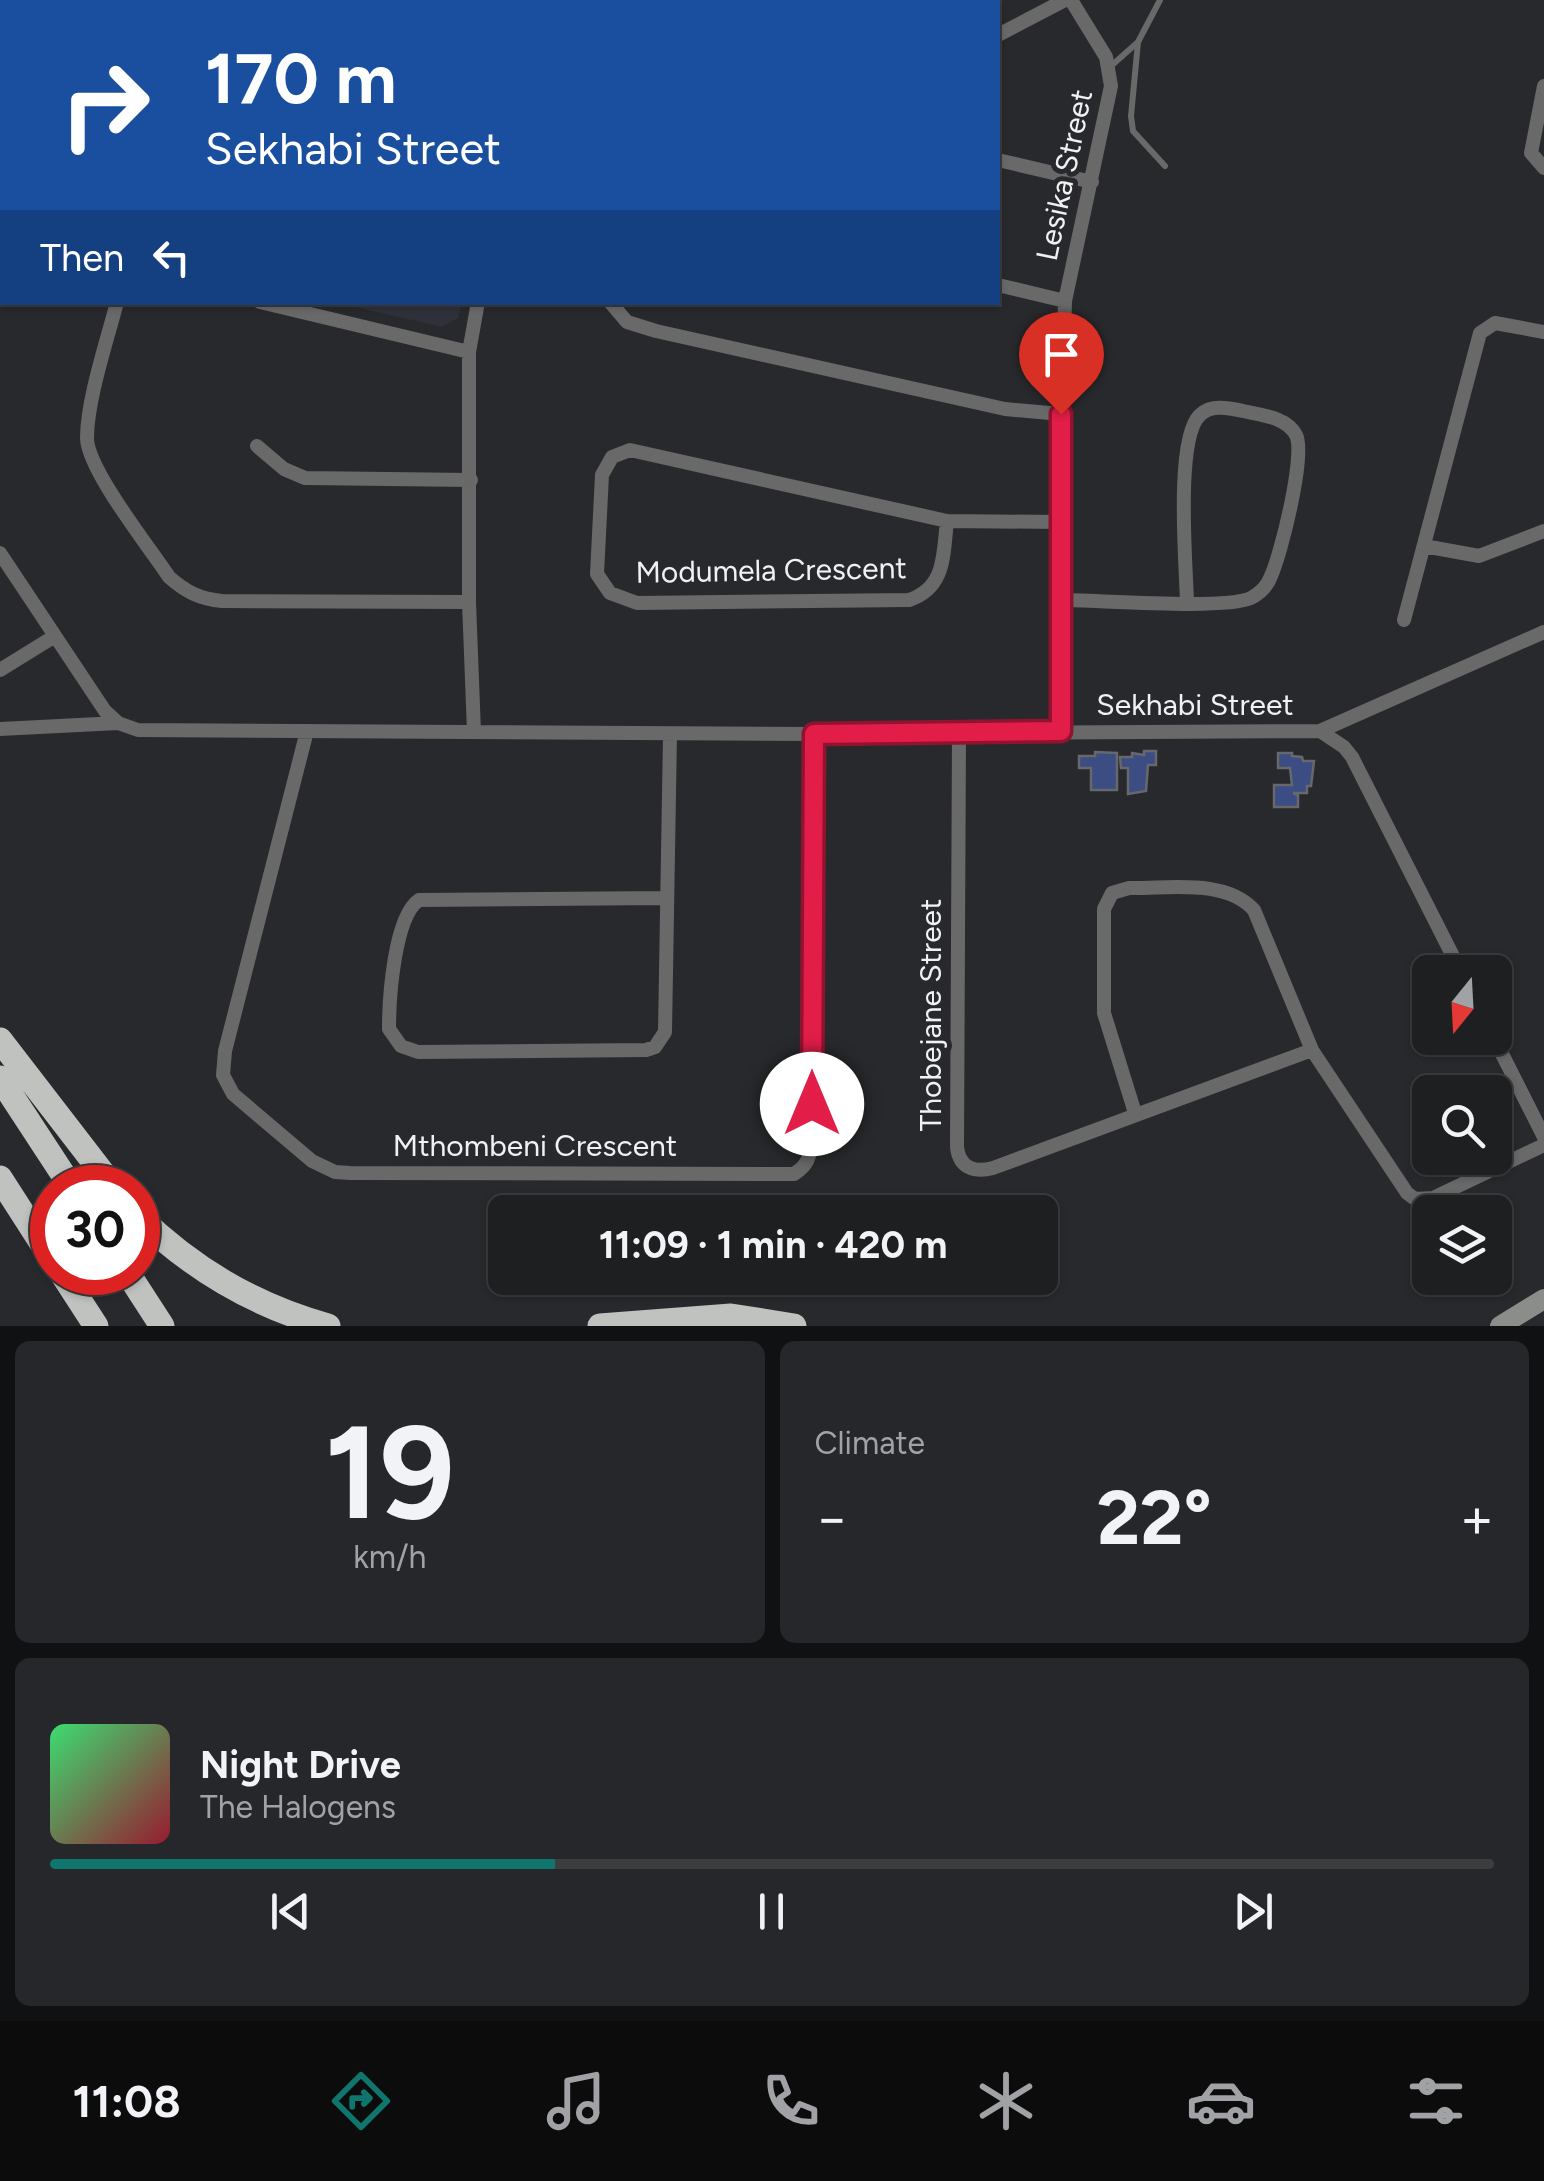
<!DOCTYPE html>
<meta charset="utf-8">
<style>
:root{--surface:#1e1f21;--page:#26272a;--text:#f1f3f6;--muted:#a1a2a5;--line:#3c3d3f;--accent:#0f766e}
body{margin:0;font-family:Figtree,sans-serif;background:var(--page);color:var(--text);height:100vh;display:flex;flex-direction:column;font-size:38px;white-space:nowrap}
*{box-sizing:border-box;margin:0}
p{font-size:32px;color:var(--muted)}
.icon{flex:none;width:55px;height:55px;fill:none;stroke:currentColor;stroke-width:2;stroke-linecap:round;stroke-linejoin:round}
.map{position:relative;height:1326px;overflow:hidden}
.sheet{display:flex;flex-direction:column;gap:15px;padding:15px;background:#101112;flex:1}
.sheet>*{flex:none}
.hud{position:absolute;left:0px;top:0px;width:1000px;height:305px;box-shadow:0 2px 8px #0004,0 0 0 2px var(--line);background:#1a4fa0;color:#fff;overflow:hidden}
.needle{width:65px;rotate:198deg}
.tools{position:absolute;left:1412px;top:955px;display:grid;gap:20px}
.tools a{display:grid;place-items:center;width:100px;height:100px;border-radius:15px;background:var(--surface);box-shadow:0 2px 8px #0004,0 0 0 2px var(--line);font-size:50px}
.speed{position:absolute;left:30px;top:1165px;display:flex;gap:20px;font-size:50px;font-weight:700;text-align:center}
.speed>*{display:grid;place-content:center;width:130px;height:130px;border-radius:50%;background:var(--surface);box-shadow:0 2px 8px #0004,0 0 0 2px var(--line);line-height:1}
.speed .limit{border:15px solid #d22;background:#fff;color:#111}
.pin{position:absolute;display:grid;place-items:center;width:85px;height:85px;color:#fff;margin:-102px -42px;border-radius:50% 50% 50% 0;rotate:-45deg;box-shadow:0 0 10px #0007}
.pin .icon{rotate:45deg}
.me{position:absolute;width:110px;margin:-55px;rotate:0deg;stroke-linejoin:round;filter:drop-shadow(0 0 8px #0008)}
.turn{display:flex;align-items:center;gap:35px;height:210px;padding:0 40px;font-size:45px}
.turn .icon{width:130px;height:130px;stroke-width:2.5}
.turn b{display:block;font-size:70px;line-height:85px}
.then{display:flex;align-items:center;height:95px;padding:0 40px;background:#0003;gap:20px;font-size:38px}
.big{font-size:75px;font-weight:700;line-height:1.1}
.sheet .widget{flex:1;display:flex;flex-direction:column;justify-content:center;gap:15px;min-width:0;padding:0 35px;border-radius:15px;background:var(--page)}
.sheet .dial{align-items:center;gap:0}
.dial b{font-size:130px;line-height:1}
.song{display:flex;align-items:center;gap:30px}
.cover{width:120px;height:120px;border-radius:15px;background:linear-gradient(135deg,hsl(140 70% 55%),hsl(350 70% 35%))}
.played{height:10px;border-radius:5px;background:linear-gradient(90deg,var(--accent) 35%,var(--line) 35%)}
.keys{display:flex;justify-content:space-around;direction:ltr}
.heat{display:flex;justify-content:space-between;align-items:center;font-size:55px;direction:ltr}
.sheet .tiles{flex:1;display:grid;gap:15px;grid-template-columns:1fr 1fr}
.widget:last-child{grid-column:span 2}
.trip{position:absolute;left:488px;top:1195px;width:570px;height:100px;border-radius:15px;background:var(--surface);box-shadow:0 2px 8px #0004,0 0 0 2px var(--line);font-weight:700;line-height:100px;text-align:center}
.menu{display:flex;height:160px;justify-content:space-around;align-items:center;background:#0c0c0d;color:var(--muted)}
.menu .icon{width:70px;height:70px}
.menu .selected{color:var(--accent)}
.menu b{font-size:45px;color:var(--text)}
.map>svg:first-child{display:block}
.built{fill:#2e313a}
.building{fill:#3b4d82;stroke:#67686b;stroke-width:2.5}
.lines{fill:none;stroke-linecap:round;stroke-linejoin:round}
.lane{stroke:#686968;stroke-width:6}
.street{stroke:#686968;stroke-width:14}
.secondary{stroke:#8b8d8b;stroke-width:20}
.highway{stroke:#bfc2bf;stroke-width:25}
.route-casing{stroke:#92132f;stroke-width:25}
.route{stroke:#e11d48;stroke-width:18}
.labels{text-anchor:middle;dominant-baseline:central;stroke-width:10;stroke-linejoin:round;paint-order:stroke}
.street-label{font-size:30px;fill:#f0f1f3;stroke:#28292c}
</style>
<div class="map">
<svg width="1544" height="1326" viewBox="0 0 1544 1326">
<rect width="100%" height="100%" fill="#28292c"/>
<path class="built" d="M76,0H478L75,2Z
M338,303L462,302V303L458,318L442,327Z"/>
<path class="building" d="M1144,751H1156V765H1148L1146,791L1128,794V768H1121L1120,757H1132V753L1144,755Z
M1095,752L1117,753V790H1091V768H1079V756H1095Z
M1278,753H1292V756L1302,757L1303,761H1314L1311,786H1307V793H1293L1298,795V807H1274V785H1292L1290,768H1278Z"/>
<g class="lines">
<path class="lane" d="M1138,42L1131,116L1133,131L1165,166
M1111,66L1138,42L1160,0"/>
<path class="street" d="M831,0L842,2
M54,2L55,0
M549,2V0
M759,2L763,0
M998,35L1065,0
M1544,86L1531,153L1544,168
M998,160L1092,182
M0,235L2,224
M998,285L1065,301
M117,302C107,341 87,400 87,438C87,469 150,548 169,577C186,592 200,599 222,601L469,602
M260,302L469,352
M610,302L627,322L656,331L1005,409L1061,414
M257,446L284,469L305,478L471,480
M947,521C943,554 946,588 909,600L637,603L610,593L597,574L602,475L612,457L630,450L947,521L1059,522
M1424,546L1479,556L1544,531
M0,553L105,711L118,723L138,730L814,734L1320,731L1344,747L1352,757L1461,972
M1061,600C1098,600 1225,610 1251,598C1260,593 1268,585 1271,576C1281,554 1306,454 1296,435C1287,417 1261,415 1243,411C1229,408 1211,404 1200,415C1175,438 1186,565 1187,602
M1404,620L1480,333L1495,323L1544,332
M0,670L55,636
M0,729L118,723
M307,731L225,1051L223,1075L233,1094L312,1161L335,1172L350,1173L794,1174C808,1165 810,1157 812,1141L814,734
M1061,731L1059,522L1065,301L1111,86L1106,57L1071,0
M1320,731L1544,632
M474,732L469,602V352L478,302
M959,733L957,1147C959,1168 975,1173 993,1168L1312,1050
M665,898L419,900C394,917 389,999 389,1029L401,1046L418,1052L646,1050L655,1047L665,1032L670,734
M1494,1038L1544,1137
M1135,1113L1104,1013V909L1112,893L1129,888C1168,889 1225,878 1254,910L1312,1050L1407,1193L1415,1199L1433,1198L1544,1145"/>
<path class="secondary" d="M1500,1326L1544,1299"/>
<path class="highway" d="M0,1040L114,1188
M0,1078L72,1188
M0,1178L52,1259
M138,1216C191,1268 255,1306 328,1326
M61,1272L96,1326
M127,1272L162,1326
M600,1326L731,1316L794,1326"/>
</g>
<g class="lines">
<g class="route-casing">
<path id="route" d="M812,1104L814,734L1061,731V414"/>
</g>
<use href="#route" class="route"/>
</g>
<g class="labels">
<g class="street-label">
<text transform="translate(1064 175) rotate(-78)">Lesika Street</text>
<text transform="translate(771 570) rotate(-1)">Modumela Crescent</text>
<text x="1195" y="704">Sekhabi Street</text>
<text transform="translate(930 1015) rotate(-90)">Thobejane Street</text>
<text x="535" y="1145">Mthombeni Crescent</text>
</g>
</g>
</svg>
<div class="tools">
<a><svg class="needle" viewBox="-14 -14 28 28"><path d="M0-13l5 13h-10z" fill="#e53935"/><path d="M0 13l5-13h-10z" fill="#a1a2a5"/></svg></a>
<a><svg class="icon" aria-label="search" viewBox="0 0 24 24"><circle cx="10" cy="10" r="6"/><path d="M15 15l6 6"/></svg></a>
<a><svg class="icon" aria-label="layers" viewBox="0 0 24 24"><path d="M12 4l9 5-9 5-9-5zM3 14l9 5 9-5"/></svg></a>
</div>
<div class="speed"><div class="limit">30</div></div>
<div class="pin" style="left:1061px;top:414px;background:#d93025"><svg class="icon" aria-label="arrive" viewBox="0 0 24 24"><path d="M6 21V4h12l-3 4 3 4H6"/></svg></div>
<svg class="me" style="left:812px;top:1104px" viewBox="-20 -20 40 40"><circle r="19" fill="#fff"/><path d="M0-13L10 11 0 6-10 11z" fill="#e11d48"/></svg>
<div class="trip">11:09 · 1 min · 420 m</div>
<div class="hud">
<div class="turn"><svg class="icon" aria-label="right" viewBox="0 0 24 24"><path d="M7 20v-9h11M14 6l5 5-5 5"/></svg><div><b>170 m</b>Sekhabi Street</div></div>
<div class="then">Then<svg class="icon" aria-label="left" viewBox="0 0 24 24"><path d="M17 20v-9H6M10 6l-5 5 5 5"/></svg></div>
</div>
</div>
<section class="sheet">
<div class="tiles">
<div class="widget dial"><b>19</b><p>km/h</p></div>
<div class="widget"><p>Climate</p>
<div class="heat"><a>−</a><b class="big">22°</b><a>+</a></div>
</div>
<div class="widget">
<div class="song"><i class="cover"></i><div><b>Night Drive</b><p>The Halogens</p></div></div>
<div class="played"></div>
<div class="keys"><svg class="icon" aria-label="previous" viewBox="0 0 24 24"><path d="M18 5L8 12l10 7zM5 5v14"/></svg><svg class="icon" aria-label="pause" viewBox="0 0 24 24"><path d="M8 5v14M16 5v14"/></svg><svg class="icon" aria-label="next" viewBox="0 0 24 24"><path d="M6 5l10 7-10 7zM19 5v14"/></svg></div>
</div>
</div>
</section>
<nav class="menu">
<b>11:08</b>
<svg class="icon selected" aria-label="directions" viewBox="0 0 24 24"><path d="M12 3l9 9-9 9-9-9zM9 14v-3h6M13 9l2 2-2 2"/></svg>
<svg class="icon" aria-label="music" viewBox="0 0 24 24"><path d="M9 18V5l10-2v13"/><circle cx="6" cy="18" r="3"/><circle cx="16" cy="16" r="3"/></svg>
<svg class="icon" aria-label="phone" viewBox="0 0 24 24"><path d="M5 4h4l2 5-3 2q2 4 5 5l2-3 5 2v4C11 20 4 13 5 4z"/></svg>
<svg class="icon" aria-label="climate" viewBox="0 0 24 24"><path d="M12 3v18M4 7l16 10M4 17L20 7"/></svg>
<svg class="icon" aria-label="car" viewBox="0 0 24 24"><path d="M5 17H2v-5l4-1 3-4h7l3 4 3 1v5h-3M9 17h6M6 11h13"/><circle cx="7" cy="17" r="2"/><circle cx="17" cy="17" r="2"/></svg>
<svg class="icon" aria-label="filters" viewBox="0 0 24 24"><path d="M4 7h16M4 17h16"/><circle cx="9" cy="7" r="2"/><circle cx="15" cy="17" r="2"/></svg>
</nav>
